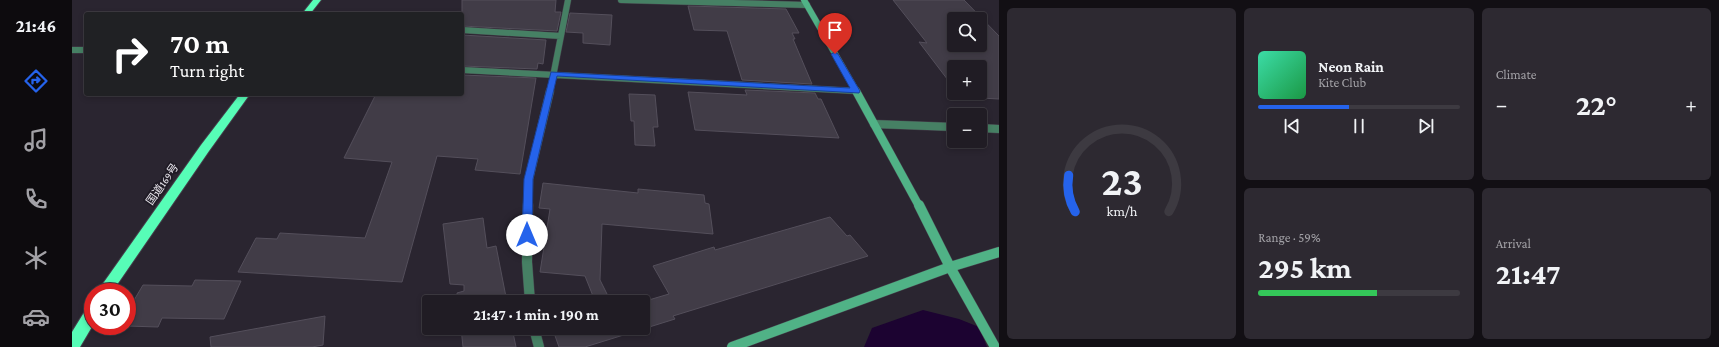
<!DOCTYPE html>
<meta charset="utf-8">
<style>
:root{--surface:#201c24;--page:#2d2931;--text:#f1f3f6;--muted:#a2a1a6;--line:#3d3a41;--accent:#2563eb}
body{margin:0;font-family:"Crimson Pro","Noto Sans JP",serif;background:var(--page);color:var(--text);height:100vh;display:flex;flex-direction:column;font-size:15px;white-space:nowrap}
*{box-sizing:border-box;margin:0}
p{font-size:13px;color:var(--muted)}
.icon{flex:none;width:22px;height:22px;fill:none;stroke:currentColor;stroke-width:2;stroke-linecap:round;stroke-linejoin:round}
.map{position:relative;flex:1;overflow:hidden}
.sheet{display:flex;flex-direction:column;gap:8px;padding:8px;background:#120f14;width:720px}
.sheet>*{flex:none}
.hud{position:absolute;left:12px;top:12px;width:380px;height:84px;border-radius:4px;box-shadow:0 2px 6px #0003,0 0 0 1px var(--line);background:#202124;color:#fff;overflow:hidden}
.fabs{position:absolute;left:875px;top:12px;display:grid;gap:8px}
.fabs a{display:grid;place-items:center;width:40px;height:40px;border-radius:4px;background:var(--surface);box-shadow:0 2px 6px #0003,0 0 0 1px var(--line);font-size:20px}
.speed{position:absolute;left:12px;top:283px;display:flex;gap:8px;font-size:20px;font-weight:700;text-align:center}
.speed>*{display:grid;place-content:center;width:52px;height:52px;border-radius:50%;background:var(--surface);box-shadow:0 2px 6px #0003,0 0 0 1px var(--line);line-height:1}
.speed .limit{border:6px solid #d22;background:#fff;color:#111}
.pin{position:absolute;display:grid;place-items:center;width:34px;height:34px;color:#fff;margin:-41px -17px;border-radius:50% 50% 50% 0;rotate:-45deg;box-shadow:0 0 4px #0007}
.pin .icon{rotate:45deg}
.me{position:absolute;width:44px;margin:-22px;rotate:0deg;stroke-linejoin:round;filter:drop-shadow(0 0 3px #0008)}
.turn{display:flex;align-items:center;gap:14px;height:84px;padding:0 20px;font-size:18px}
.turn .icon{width:52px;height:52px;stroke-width:2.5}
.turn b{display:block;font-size:28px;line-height:34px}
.big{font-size:30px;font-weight:700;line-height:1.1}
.sheet .card{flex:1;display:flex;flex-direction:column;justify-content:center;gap:6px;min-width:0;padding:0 14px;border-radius:6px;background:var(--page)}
.sheet .dial{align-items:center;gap:0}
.dial svg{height:104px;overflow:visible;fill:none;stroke:var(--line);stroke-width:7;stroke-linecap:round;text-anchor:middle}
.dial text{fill:var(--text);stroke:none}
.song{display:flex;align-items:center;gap:12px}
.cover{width:48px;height:48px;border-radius:6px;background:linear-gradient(135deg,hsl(160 70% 55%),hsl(140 70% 35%))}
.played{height:4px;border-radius:2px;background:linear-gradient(90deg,var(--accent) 45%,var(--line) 45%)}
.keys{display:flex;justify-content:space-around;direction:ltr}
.heat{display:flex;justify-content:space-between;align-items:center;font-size:22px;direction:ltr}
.charge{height:6px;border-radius:3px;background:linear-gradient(90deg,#34c759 59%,var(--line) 0)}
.sheet .tiles{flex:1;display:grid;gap:8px;grid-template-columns:repeat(3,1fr)}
.card:first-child{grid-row:span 2}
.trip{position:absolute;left:350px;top:295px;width:228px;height:40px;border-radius:4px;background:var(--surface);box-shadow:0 2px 6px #0003,0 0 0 1px var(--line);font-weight:700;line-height:40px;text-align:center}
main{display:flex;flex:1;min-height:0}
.tabs{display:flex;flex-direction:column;width:72px;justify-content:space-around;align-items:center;background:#0d0b0e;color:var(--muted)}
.tabs .icon{width:28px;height:28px}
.tabs .on{color:var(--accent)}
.tabs b{font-size:18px;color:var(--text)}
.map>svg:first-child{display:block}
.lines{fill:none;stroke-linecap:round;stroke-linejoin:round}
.river{fill:#1c0331;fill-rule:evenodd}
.building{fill:#413c47;stroke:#544f5b;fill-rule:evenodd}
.street-far2-casing{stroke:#45404b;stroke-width:7}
.street-far1-casing{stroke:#45404b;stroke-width:9}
.street-casing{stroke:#45404b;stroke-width:11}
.secondary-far2-casing{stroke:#45404b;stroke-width:7}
.secondary-far1-casing{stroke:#45404b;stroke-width:9}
.secondary-casing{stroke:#45404b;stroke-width:11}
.highway-casing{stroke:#45404b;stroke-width:2}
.street-far2{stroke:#468064;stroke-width:6}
.street-far1{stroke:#468064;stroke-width:8}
.street{stroke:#468064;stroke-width:10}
.secondary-far2{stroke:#50b286;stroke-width:6}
.secondary-far1{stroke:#50b286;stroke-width:8}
.secondary{stroke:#50b286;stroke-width:10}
.highway{fill:#57fdb7;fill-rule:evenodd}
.route{fill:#2563eb;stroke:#184099}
.labels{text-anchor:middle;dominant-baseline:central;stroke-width:4;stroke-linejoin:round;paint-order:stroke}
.street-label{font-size:11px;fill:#eae7ee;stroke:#201c26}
</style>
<main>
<nav class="tabs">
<b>21:46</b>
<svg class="icon on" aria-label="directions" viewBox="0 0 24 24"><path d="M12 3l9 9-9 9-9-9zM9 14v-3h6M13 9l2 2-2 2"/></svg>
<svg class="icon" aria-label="music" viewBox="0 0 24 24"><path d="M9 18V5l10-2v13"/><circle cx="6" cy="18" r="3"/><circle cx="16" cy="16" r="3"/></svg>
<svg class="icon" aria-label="phone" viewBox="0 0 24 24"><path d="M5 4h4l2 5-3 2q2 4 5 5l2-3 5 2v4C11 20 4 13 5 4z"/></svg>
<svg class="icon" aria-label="climate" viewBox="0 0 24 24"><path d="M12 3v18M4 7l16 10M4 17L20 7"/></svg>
<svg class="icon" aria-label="car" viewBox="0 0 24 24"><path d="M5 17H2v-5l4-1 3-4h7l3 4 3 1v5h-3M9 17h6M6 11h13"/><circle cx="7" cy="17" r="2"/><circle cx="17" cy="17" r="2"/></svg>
</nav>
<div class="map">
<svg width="927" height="347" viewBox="0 0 927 347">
<rect width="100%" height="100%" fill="#2a2530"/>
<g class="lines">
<path class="river" d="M851,310L887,319L907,327L915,347H792L800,328Z"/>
</g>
<path class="building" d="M390,0H484L483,12H489L485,31L390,26Z
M821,0H892L927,36V99L890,97L886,93H908V67H882V88L847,42L855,43ZM882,19H908V45H882Z
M616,6L714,9L727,33H720L723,39H721L740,84L670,80L655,31L622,30Z
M498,13L540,15L538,45L511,43V33L494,32Z
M390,35L474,40L471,64L466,63L465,69L390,66Z
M390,75L464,78L448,174L403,170L406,159L365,156L330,282L166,272L184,238L205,239L208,233L293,238L320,162L272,158L304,94H390Z
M673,90L743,93L746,99H749L767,138L623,130L616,92L675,95Z
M557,94L583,95L586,127H581L583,146L563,145L562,121H559Z
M471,183L566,193V189L632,195L633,203L637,204L641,234L530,224L528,280L539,302H520L521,296L513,276L468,272L478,209L467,208Z
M758,217L775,236L778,235L796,256L601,316L603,319L513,347H487L481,330L488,328H571L570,302L597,294L581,266L642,247L643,250Z
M411,218L415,248L424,246L435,302H386L385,293L392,291V285L378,284L371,224Z
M123,280L169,281L152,319L90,318L86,327L55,326V312L71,285L120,286Z
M253,316L251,345L240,347H139L138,337Z
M389,328H440L444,347H391Z"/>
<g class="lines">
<g class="street-far2-casing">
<path id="street-far2" d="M549,0L735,5
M390,30L489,36
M0,50H14
M390,70L784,91
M478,92L496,0"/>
</g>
<g class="street-far1-casing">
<path id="street-far1" d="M802,124L882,127
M908,128L927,129
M456,206L457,179L478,91"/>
</g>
<g class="street-casing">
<path id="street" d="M456,205L455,262L458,302
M462,328L467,347"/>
</g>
<g class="secondary-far2-casing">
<path id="secondary-far2" d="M732,0L785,92"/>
</g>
<g class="secondary-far1-casing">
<path id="secondary-far1" d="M784,91L847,206"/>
</g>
<g class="secondary-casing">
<path id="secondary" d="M847,205L878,267L923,347
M660,347L878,267L927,252"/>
</g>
<g class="highway-casing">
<path id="highway" d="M241,0H249L238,14H230Z
M168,94H178L137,151L40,292H25L129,145Z
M21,304V325L8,347H0V332L16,306Z"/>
</g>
<use href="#street-far2" class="street-far2"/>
<use href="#street-far1" class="street-far1"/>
<use href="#street" class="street"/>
<use href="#secondary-far2" class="secondary-far2"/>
<use href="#secondary-far1" class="secondary-far1"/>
<use href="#secondary" class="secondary"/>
<use href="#highway" class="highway"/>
</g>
<path class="route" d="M763,52L766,54L788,91L787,93L485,76L461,179L460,235L458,238H451L450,235L452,179L479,72L778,88L759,54Z"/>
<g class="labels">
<g class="street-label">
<text transform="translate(90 184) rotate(-55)">国道169号</text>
</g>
</g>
</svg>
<div class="fabs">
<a><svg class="icon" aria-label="search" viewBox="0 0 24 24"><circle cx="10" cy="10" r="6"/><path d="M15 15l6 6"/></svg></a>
<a>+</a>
<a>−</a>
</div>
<div class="speed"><div class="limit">30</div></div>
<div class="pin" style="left:763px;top:54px;background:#d93025"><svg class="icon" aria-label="arrive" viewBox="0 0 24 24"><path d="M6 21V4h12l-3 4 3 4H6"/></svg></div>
<svg class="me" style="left:455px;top:235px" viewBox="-20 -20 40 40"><circle r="19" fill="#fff"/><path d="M0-13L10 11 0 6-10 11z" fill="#2563eb"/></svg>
<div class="trip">21:47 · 1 min · 190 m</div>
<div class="hud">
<div class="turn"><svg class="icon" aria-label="right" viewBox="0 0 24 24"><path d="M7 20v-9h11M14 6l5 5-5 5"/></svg><div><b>70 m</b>Turn right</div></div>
</div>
</div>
<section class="sheet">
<div class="tiles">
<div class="card dial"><svg viewBox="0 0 100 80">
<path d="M14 69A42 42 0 1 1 86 69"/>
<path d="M14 69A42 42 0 0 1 9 41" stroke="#2563eb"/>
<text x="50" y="56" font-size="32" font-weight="700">23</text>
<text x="50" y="72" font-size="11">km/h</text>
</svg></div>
<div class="card">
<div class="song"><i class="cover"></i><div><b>Neon Rain</b><p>Kite Club</p></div></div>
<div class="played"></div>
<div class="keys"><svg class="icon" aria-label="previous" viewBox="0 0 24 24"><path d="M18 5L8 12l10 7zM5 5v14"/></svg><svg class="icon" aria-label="pause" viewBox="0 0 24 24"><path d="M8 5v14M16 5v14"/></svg><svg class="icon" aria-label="next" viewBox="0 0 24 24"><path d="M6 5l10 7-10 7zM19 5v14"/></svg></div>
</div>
<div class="card"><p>Climate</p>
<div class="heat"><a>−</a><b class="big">22°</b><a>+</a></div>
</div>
<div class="card"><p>Range · 59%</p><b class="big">295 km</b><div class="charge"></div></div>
<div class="card"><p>Arrival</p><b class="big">21:47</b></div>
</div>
</section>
</main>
